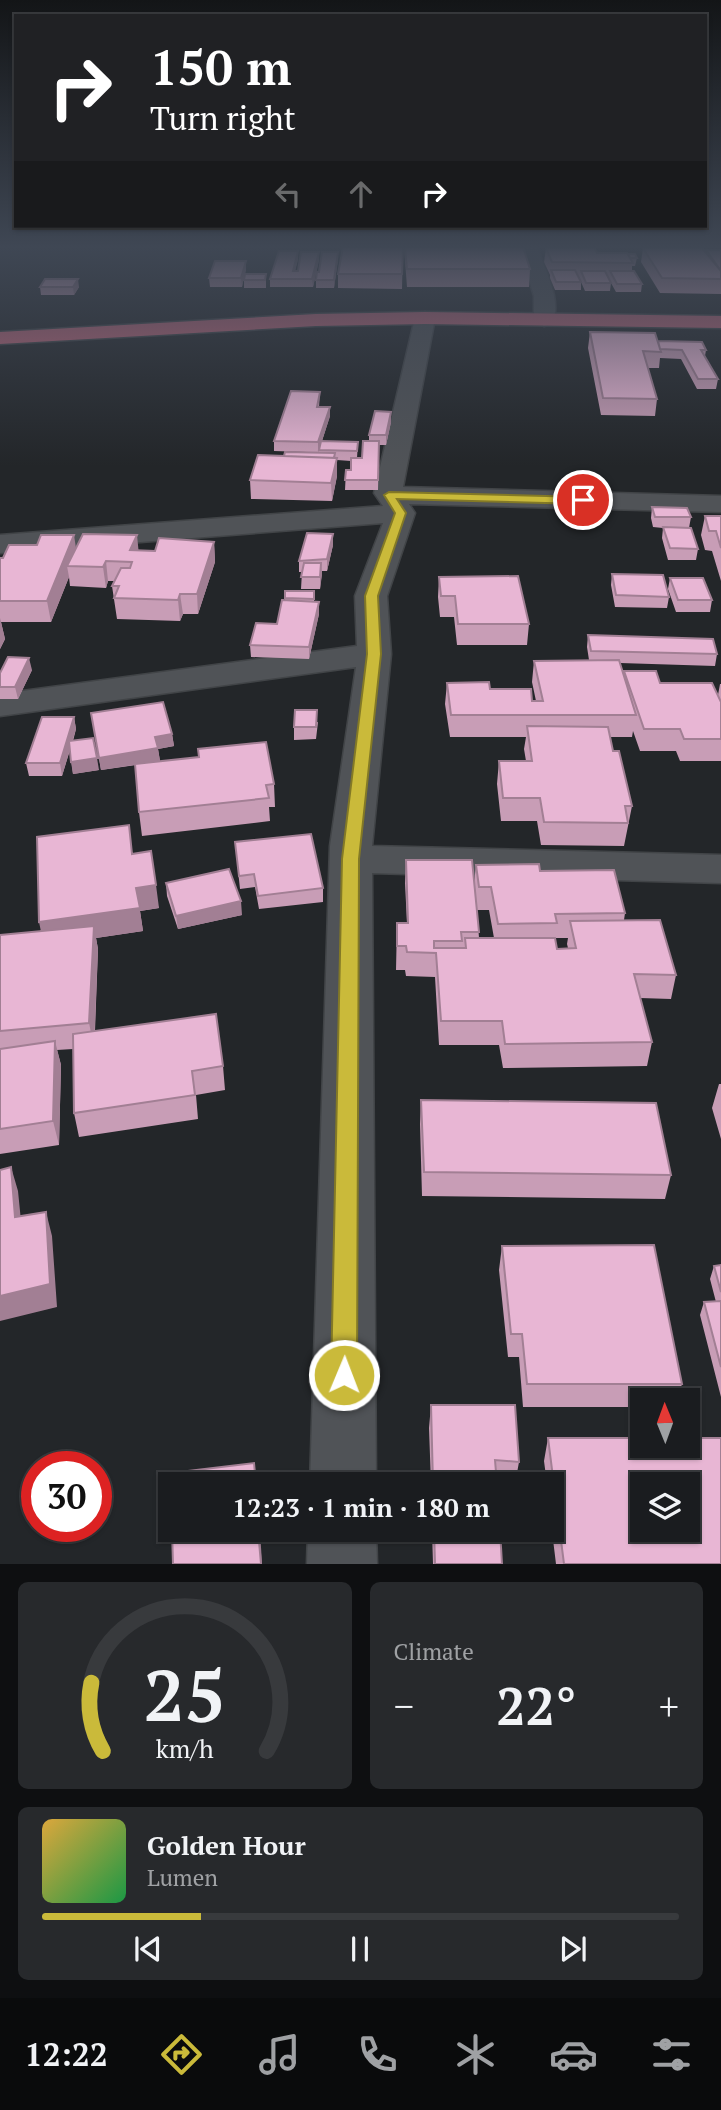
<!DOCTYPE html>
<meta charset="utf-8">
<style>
:root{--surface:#1a1c1f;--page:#27292c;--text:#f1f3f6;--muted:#9fa1a4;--line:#383a3d;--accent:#caba3a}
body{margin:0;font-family:"PT Serif",serif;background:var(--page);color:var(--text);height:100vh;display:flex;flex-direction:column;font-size:26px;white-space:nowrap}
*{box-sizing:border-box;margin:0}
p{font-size:23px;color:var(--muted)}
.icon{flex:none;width:38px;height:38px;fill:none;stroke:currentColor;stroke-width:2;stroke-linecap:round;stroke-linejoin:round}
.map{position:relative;height:1564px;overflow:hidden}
.drawer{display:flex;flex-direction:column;gap:18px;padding:18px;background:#0e0f11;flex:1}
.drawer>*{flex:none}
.hud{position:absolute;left:14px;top:14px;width:693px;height:214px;border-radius:0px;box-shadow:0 2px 5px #0004,0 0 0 2px var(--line);background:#202124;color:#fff;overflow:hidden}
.needle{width:46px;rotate:359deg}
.buttons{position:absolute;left:630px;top:1388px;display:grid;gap:14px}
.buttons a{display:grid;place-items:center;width:70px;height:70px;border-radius:0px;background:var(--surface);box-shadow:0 2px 5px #0004,0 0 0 2px var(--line);font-size:35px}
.speed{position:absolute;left:21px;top:1451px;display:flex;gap:14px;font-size:35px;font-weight:700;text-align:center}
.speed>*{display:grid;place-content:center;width:91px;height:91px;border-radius:50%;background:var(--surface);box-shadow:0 2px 5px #0004,0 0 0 2px var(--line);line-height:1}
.speed .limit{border:10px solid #d22;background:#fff;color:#111}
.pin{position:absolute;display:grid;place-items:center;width:60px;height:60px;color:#fff;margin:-30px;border:4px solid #fff;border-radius:50%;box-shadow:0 2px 7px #0007}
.me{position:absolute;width:77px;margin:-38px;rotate:1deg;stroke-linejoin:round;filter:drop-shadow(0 0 5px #0008)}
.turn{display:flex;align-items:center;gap:24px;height:147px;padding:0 21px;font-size:32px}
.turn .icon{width:91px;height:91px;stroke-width:2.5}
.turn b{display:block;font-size:49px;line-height:60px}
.lanes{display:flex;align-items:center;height:66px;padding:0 21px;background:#0003;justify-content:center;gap:35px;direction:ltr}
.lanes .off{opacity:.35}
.big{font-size:52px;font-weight:700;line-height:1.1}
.drawer .widget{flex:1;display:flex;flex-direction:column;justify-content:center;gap:10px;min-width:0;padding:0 24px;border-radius:10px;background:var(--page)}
.drawer .dial{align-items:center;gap:0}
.dial svg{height:182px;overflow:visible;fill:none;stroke:var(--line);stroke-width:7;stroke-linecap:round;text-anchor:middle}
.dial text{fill:var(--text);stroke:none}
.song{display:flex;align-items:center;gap:21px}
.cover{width:84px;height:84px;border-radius:10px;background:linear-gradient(135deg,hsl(40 70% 55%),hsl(140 70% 35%))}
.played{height:7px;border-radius:4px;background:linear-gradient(90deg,var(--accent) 25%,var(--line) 25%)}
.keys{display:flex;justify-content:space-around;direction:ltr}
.heat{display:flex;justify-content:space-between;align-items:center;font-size:38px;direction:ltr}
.drawer .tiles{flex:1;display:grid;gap:18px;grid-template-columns:1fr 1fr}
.widget:last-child{grid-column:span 2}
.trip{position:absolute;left:158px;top:1472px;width:406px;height:70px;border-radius:0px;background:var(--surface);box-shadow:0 2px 5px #0004,0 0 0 2px var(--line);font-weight:700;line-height:70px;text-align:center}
.menu{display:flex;height:112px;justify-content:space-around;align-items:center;background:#0a0b0c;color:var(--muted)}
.menu .icon{width:49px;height:49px}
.menu .selected{color:var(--accent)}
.menu b{font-size:32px;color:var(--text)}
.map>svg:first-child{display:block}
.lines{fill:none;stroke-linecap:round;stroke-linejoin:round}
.street-casing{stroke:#414447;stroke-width:3}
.highway-casing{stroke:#414447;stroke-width:3}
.street{fill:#505357;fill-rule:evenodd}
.highway{fill:#c0667a;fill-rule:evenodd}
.wall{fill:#c89db6;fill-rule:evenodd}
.shaded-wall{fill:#a27f94}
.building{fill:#e8b6d4;stroke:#a27f94;stroke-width:2;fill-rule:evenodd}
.route{fill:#caba3a;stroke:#837926;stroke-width:2}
</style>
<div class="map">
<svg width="721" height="1564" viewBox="0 0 721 1564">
<rect width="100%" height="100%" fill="#232629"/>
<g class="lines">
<g class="street-casing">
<path id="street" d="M519,247H537C544,268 564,304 551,324L544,326L534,320V296Z
M425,312L435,318L403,487L721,496V512L409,504L415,513L387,596L391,654L372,846L721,855V883L372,873L376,1484H310L330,846L356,667L0,716V694L357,646L355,596L383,523L0,553V535L383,506L374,493L415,318Z
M308,1530H376L377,1564H307Z"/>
</g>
<g class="highway-casing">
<path id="highway" d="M425,312L721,316V328L425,324L316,326L0,344V332L316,314Z"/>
</g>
<use href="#street" class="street"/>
<use href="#highway" class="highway"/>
</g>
<path class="wall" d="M403,247L402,289L338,288V274Z
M404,247H523L530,269L529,287H407Z
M671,247H702L706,252V250H721V294L660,293L641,262L643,248H671Z
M546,248L628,254L637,258L635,266H632V271L642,284L641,292H616L611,283L610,291H585L581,282V290H555L550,278V275L544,262Z
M298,251V259L295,271H298L319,252V260L313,287H270V279Z
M338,252V259L334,288H316V280L319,272Z
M246,261V269L245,274H266V288H244V276L242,287H210L209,278Z
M40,287H79L74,295H41Z
M590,332L658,341L706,350L705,356L718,379L716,389H697L681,359L660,358L659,368H648L657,399L655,416L601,415L588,348Z
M320,392L319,407H330V416L322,441L358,442L357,458H362L369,441V435L391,422L386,445H379L378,490H345L346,470H351V461L337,460V476L332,501L251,499L250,480L284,456L307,452L274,451V441Z
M652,507L691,517L689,528L698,549L696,560H668L662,538L663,528L653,527L651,518Z
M705,516H721V581L712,551L705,550L701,535Z
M214,542L215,562L198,614H183L180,621L117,619L112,586L115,581H108L106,588L70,586L69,577L51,622H1L5,639L0,649V558L76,548L155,551Z
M333,545L327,571H322L320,589H301L302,572H299V561Z
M612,574L669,597L667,608L615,607L611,585Z
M439,577L529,624L527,645H457L454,617H440L438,597Z
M670,578L712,600L710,612H676L668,589Z
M285,591H314V602H319V614L309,659L251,657L250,645L277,624L285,601Z
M588,635L717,654L715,666L620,663L623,675L624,671L660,683L718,695L720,684H721V761H680L676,751H640L633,731L632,737H610L613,751L632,806L624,846L541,845L537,821H501L497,784L499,761H526L524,749L526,737H450L445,704L447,683L490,689L536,701L532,682L534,661L589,660L587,647Z
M32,670L18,699H0V673Z
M91,713L172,734L174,746L158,749L160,761L151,762L274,784L275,807H269L270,821L142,836L139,812L136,765L101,770Z
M74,717L76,729L73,741L99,770L73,774L70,750L62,776H29L26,763Z
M318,722L316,739L294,740V727Z
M235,842L323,888V902L259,909L255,887L240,889Z
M133,854L159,908L140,911L143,931L96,938L98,949L95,1031L223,1066L225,1090L196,1095L198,1119L79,1137L74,1113L73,1049L57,1050L61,1065L59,1145L0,1154V935L40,931Z
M406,860L474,884L476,865L540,871L625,913L624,920L676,975L671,999L640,998L652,1042L647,1066L503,1068L499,1045H439L435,977L406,976L405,970H396L397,923H407L405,883ZM477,910H489L494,938H479ZM555,938H568L567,944L568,948L557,949Z
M166,883L242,915L178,929L167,896Z
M719,1084H721V1139L712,1108Z
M421,1100L671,1175L665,1199L422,1196L420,1124Z
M502,1246L682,1384L677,1400H642V1407H523L519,1357H508L499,1270Z
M721,1265V1397L700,1315L704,1302H716L710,1279L714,1266Z
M431,1405L519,1462L515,1484L497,1482V1484H431L429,1428Z
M548,1438L721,1564H556L551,1523V1484H547L544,1461Z
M432,1530H500L502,1564H433Z"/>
<path class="shaded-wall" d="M298,251V259L293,279V271Z
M319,252V260L313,287L312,279Z
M338,252V259L334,288V280Z
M246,261V269L242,287L241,278Z
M78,279L79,287L74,295L73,287Z
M330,407V416L318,453V442Z
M391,412V422L386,445V435Z
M335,453V463L337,458V476L332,501L331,483Z
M333,534V545L327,571V559Z
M74,535L77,555L67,566L69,577L51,622L47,601Z
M137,535L139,555L130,550Z
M214,542L215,562L198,614L197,594Z
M106,561L108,581L106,588L103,567Z
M321,563L322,575L320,589V577Z
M180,594L183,614L180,621L178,600Z
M319,602V614L309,659V647Z
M0,618L5,639L0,649Z
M29,658L32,670L18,699L15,687Z
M74,717L76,729L62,776L60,763Z
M172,734L174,746L158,749L160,761L101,770L99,758L155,737Z
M97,758L99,770L73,774L71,762Z
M156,885L159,908L140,911L143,931L96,938L98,949L94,1047L89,1023L44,946L39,922L136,888Z
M241,901L242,915L178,929L176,916Z
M55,1041L61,1065L59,1145L53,1121Z
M11,1167L18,1191L23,1241L15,1217Z
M46,1212L52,1236L57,1307L0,1321V1296Z
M258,1530H260L262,1564H261Z"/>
<path class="building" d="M343,247H403L402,274H338Z
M405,247H523L530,269H407Z
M676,247H702L705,252L702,248H677Z
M546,248H594L597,253H627L633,263L552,262Z
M643,248H702L721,271L706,250H721V279L662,278Z
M279,251H298L293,271H298L301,252H319L312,279H270Z
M322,252H338L334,280H316L317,272H319Z
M628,254H635L637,258H630Z
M215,261H246L241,278H209Z
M551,270H575L581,282H556Z
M581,271H605L611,283H586Z
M610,271H634L642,284H617Z
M245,274H266L265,280H244Z
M45,279H78L73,287H40Z
M590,332L655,333L661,352L643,351L657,399L603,398Z
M658,341L702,342L706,350H701L718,379H698L682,350L660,349Z
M291,391L320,392L317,407H330L318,442L274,441Z
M375,411L391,412L386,435H369Z
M321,441L358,442L357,451L319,450Z
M363,441H379L378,480H345L346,470H351V458H362Z
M285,452L335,453L334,458L284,456Z
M258,455L337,458L331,483L250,480Z
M652,507L687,508L691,517H655Z
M705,516H721V548L716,531H709Z
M663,527L691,528L698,549L670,548Z
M307,533L333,534L327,559L299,561Z
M83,534L137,535L130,550L155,551L159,538L214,542L197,594H180L178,600L114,598L119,586H112L121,568H130L132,562L106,561L103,567L67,566Z
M41,535H74L47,601H0V558H3L9,545H37Z
M304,563H321L320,577H301Z
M612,574L663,575L669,597L616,595Z
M518,576L529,624H458L455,596H441L439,577Z
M670,578H703L712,600H678Z
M285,591H314V599L285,598Z
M282,600L319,602L309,647L250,645L256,623L277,624Z
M588,635L713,639L717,654L591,651Z
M8,657L29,658L15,687H0V673Z
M619,660L636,715H451L447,683L489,682L490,689H531L532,701H543L534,661Z
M624,671H656L660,683H712L721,702V739H684L680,729H644Z
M163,702L172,734L155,737L158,748L99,758L91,713Z
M295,710H317L316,727H294Z
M42,717H74L60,763H26Z
M527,726L608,727L613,751H619L632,806H625L628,823L544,822L540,798H503L499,761H532Z
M93,738L97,758L71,762L69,741Z
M266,742L274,784L266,785L269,798L139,812L135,764L199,757L198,749Z
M129,825L132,854L151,851L156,885L136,888L140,908L39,922L37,837Z
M311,834L323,888L258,896L254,874L239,876L235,842Z
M406,860H472L479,932H461L462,941H434V948H466L465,938H555L557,949L576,948L570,921L660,920L676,975L634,974L652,1042L505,1044L502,1021H441L436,953L407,952L406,946H397V923H408Z
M539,864L540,871L614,870L625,913L555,914L557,923L498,924L491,887H479L476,865Z
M229,869L241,901L176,916L166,883Z
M94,926L89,1023L0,1031V935Z
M216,1014L223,1066L192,1071L195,1095L74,1113L73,1034Z
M55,1041L53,1121L0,1129V1049Z
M421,1100L656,1103L671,1175L424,1172Z
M11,1167L15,1217L46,1212L50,1284L0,1296V1170Z
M654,1245L682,1384H527L522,1334H511L502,1246Z
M721,1265V1292L714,1266Z
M721,1301V1367L704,1302Z
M431,1405H515L519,1462L495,1460L497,1484H433Z
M548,1438H642V1446H688V1438H721V1564H564ZM642,1484H688V1530H642Z
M254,1463L256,1484H172V1473Z
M172,1530H258L261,1564H173Z
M434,1530H500L502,1564H435Z"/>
<linearGradient id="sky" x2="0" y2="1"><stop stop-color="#131517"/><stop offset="0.53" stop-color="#3f4754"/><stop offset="1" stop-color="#3f4754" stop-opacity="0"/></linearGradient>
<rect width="721" height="466" fill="url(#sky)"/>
<path class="route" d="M389,492L583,497L588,500L583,504L397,499L406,513L378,596L381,654L359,859L357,1375L353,1384L344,1388L335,1384L331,1375L342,859L367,654L365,596L395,513L384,495Z"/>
</svg>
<div class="buttons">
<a><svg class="needle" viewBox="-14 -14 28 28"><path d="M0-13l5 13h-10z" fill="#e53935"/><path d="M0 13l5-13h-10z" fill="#9fa1a4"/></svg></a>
<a><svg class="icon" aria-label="layers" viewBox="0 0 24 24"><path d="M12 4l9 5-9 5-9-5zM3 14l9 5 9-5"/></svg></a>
</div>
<div class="speed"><div class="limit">30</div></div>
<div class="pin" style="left:583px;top:500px;background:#d93025"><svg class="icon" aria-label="arrive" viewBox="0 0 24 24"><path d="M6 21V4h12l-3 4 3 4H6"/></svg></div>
<svg class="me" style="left:344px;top:1375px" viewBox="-20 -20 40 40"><circle r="17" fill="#caba3a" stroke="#fff" stroke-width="3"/><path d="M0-11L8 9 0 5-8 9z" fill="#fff"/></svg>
<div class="trip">12:23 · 1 min · 180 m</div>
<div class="hud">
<div class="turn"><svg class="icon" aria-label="right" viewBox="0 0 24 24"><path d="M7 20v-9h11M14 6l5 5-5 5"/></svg><div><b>150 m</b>Turn right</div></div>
<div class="lanes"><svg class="icon off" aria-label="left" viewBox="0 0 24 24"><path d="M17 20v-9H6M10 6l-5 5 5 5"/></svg><svg class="icon off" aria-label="ahead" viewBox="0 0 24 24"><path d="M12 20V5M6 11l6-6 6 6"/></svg><svg class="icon" aria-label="right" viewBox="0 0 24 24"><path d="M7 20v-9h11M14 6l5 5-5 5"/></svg></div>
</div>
</div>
<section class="drawer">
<div class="tiles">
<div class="widget dial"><svg viewBox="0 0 100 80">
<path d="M14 69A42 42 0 1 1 86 69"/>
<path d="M14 69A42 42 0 0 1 9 39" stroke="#caba3a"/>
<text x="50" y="56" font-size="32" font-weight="700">25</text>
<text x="50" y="72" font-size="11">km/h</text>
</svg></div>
<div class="widget"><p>Climate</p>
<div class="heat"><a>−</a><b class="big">22°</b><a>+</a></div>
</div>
<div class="widget">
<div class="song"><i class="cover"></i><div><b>Golden Hour</b><p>Lumen</p></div></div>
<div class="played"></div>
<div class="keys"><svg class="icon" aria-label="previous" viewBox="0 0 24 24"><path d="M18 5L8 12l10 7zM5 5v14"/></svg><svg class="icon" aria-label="pause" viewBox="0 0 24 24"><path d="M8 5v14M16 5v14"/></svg><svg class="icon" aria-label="next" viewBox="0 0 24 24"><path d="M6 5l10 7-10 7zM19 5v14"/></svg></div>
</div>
</div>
</section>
<nav class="menu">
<b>12:22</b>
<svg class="icon selected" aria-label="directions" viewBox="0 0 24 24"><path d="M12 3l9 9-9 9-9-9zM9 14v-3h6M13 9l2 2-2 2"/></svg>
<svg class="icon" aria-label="music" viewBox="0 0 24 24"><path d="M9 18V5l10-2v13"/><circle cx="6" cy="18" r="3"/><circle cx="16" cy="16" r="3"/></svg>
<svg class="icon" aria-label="phone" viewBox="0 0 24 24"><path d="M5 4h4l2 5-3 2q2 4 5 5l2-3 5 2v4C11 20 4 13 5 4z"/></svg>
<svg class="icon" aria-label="climate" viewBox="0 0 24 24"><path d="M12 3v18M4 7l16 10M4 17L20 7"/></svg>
<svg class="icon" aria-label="car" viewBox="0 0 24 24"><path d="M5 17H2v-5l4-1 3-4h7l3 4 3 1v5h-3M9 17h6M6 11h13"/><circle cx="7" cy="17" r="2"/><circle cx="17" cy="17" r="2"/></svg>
<svg class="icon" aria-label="filters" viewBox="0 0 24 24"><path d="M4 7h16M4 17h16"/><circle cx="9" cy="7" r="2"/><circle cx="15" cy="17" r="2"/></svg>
</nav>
